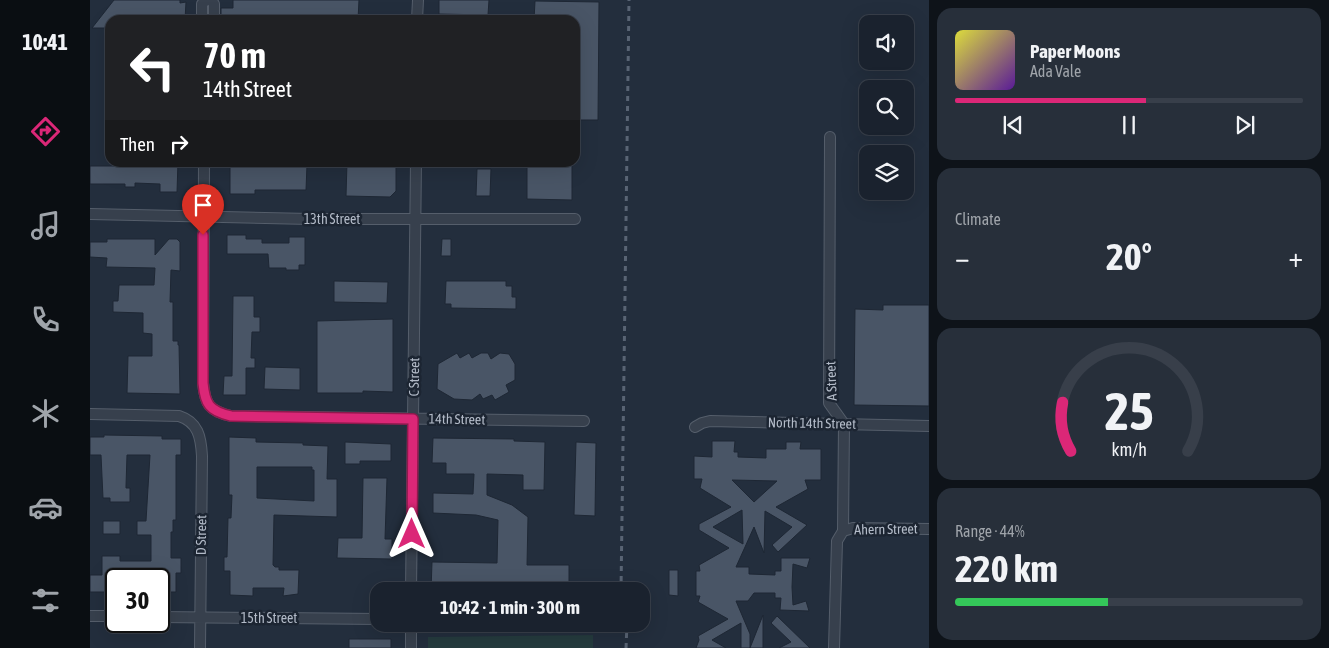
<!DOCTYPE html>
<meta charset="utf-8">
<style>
:root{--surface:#1a222e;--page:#272f3a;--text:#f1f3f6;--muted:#9fa4aa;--line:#383f4a;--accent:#db2777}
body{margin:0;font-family:"Asap Condensed",sans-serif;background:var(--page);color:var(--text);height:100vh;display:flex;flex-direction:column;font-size:19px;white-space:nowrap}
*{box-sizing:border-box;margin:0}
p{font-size:16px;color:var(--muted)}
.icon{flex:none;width:28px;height:28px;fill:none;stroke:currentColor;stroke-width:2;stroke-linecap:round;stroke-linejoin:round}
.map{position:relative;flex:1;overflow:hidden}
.details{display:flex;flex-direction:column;gap:8px;padding:8px;background:#0e1319;width:400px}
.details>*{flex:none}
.guide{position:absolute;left:15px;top:15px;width:475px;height:152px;border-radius:15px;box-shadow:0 5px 20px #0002,0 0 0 1px var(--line);background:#202124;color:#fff;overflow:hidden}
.buttons{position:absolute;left:769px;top:15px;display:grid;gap:10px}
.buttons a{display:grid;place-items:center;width:55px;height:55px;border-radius:10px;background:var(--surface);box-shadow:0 5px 20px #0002,0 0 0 1px var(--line);font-size:25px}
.speed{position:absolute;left:15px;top:568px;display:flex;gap:10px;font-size:25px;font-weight:700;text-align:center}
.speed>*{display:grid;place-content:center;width:65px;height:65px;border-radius:50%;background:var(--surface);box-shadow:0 5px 20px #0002,0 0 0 1px var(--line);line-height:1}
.speed .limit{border:2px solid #111;border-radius:8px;background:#fff;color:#111}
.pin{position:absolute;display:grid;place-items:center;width:42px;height:42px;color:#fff;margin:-51px -21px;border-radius:50% 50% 50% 0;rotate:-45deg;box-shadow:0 0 5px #0007}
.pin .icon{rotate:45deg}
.me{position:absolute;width:55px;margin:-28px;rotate:0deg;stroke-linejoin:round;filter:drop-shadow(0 0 4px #0008)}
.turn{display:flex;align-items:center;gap:18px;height:105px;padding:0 15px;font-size:22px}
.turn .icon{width:65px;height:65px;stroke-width:2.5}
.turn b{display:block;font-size:35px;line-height:42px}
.then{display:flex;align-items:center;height:48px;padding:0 15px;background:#0003;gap:10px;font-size:19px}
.big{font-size:38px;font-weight:700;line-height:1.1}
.details .card{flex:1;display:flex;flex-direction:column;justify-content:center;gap:8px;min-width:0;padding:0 18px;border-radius:15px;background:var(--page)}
.details .dial{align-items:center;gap:0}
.dial svg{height:130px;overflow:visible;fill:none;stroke:var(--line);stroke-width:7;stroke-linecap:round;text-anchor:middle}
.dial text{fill:var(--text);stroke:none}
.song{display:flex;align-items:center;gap:15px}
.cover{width:60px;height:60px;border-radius:8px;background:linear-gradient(135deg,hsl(60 70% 55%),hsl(270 70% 35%))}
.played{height:5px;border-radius:2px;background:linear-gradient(90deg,var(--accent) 55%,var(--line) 55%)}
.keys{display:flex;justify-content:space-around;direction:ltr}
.heat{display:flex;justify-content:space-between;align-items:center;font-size:28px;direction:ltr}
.charge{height:8px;border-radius:4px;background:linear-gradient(90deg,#34c759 44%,var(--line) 0)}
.trip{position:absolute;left:280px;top:582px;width:280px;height:50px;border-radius:15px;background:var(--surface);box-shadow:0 5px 20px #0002,0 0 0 1px var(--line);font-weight:700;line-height:50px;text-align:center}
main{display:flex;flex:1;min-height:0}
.tab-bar{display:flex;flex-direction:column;width:90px;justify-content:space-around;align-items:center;background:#0a0e12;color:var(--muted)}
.tab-bar .icon{width:35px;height:35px}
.tab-bar .current{color:var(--accent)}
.tab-bar b{font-size:22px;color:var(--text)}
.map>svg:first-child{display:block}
.green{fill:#253b3e}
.building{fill:#495566;stroke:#1e2734;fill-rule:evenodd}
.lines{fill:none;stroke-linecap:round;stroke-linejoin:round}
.minor-casing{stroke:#555e6b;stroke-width:12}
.minor{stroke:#37404d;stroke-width:10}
.rail{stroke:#596474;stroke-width:3;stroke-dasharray:5 5;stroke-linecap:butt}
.route-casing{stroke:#8e194d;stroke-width:12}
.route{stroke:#db2777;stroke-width:9}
.labels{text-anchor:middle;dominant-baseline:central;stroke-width:5;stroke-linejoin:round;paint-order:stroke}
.street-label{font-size:14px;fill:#b3bbc8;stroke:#1c2532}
</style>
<main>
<nav class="tab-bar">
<b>10:41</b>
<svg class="icon current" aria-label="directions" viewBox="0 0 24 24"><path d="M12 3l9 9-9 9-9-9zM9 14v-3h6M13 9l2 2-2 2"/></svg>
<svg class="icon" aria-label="music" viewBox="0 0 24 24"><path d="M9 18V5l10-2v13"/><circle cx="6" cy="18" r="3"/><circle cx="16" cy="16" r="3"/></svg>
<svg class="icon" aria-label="phone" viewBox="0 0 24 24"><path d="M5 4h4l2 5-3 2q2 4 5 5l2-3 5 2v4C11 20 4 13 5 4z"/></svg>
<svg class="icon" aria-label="climate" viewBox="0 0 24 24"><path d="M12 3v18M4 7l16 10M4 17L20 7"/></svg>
<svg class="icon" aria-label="car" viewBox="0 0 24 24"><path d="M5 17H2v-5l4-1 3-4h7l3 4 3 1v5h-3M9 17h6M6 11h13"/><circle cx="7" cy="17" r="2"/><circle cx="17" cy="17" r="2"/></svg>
<svg class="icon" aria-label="filters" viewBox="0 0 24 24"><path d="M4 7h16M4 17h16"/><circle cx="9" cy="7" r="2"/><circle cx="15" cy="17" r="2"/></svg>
</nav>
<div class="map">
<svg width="839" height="648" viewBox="0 0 839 648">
<rect width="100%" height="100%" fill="#232e3d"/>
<path class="green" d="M503,635V648H338V637Z"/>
<path class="building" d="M24,0H90V3L96,2L95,20H20V28H2Z
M143,0H269L268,20H230L231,16H214V20H143V16H131V8H143Z
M349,0H399L398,15L349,14Z
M445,1L509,2L508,120H485V20H444Z
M36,162H88L87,192H70V184L45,183V187H35V184H0V166H36Z
M140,162H166V165H217L216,190H165V194H140Z
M257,162H306V191L300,197L256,196Z
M437,162H482V200L437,199Z
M387,169H401L400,196H386Z
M137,235H156V239H172V243H199V237H215V265H209V270H196V268H179L178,254H137Z
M17,239H65V255L79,239H87L90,242V271L81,270L80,302H83V341H88V345H89L90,394L37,393L38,356H62V334L53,333V313L23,312V301H28L29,285H64L65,268L16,267L17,258L0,257V242H17Z
M352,239H361V256H351Z
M244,281L298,282L297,303L244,302Z
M356,281H416V286H422V297H426V309L361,308V304H355Z
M143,296H164V317H170V332H162L161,358H165V368H156V395H133L134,376H142Z
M793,305H839V406L764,405L765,309L793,310Z
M303,319V392L273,391V393H227V321Z
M367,353L370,358L379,353L382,358L391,353H398L401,359L410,353L419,354L425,364V380L416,385L419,392L405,400L402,395L393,399L390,394L382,400L364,399L347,389L348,364Z
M175,367L210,368V390L174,389Z
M14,435L72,436V439H91V455H86V520H83V532H81V558H91V573H86V592H69V573H46V579H26V592H0V575H12V556H30V561H61V535H47V521H56L60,455H37L36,486V488H40V502H20V498H13L11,455H0V437H14Z
M139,437L166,438V442L213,443V445L238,446L237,479H247V517L184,515L183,565L185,567H189V570H209L208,594L193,596L194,588H163V596L140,595V571H134V557H137L138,518H141L142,495H139ZM167,467H222V470H224V501L167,498Z
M343,438L424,439V441L455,442L454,490H433V475L397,474V495L422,505L438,517L437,565H479V591H341L342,562L407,563L408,520L386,515L343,513V493L383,494L384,474H356V463H342Z
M622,441H645L644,452H648V457L676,458V449H696V442H711L710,449H731V480H715L718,489L686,507L717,525L688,552L682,545L702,527L675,511L674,553L664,527L646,567H659V574L685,575V571H691V558H720L717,568L703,564L702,587L703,605L716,601L719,611L690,610L691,598H685V593H664L658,601H646L660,634V648L673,615V648H651V623L622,640L636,648H606L609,640L608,636L638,619L608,602L610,596H606V571H610L609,565L639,548L609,530V524L641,507L610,488L612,479H604V456L622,457ZM642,480L687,481L664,502ZM652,510L653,544L623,527Z
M255,442L301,444V461H270V464H255Z
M486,442L506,443L505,516L484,515Z
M273,478H297L295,539H302V559L247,558L248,538H272Z
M13,521H30V534H13Z
M579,570H588V596L579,595Z
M687,616L720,648H689L701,642L681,623Z
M259,639H301V648H259Z"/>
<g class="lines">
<g class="minor-casing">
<path id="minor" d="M121,0L124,4V20
M112,20V4L116,0
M327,20L328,0
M740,137L739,403L754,424L753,531L747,541L744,648
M114,162L113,383C115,404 119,411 141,416L494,421
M0,214L220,219H485
M0,414L89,416C108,422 111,437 112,456L110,648
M605,427L612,423L620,421L839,426
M753,531L763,528L839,529
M321,591L326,162
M0,616H26
M69,617L289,619
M321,648V624"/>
</g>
<use href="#minor" class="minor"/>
<path class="rail" d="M531,591L539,0
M536,648L537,624"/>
</g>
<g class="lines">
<g class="route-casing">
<path id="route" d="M113,235V383C115,404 119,411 141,416L323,419L322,534"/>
</g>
<use href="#route" class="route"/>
</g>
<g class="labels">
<g class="street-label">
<text x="242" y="219">13th Street</text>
<text transform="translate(324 377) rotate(-89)">C Street</text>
<text transform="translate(741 381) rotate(-92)">A Street</text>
<text transform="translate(367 419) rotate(1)">14th Street</text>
<text transform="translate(722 423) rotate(1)">North 14th Street</text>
<text transform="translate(796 529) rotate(-1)">Ahern Street</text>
<text transform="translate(111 535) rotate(-89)">D Street</text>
<text x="179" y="618">15th Street</text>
</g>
</g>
</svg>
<div class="buttons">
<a><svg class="icon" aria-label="sound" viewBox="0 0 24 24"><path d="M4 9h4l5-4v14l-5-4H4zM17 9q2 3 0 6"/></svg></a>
<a><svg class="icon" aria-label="search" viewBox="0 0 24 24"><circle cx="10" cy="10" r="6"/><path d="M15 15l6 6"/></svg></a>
<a><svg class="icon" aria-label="layers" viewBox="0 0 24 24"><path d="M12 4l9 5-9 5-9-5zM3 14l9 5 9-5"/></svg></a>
</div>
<div class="speed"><div class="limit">30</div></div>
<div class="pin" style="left:113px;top:235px;background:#d93025"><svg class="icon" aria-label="arrive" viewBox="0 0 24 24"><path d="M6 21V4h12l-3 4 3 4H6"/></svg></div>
<svg class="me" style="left:322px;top:534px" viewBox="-20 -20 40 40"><path d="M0-17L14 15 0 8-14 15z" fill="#db2777" stroke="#fff" stroke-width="4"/></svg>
<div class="trip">10:42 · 1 min · 300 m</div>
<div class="guide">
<div class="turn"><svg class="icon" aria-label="left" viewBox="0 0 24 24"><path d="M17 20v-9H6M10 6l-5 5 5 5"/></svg><div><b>70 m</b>14th Street</div></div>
<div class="then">Then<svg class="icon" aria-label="right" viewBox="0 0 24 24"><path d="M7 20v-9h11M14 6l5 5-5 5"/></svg></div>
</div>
</div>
<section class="details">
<div class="card">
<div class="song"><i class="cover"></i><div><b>Paper Moons</b><p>Ada Vale</p></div></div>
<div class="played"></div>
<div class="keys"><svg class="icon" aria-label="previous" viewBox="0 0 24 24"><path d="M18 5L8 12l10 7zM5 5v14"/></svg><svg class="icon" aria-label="pause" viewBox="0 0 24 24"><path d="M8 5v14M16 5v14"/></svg><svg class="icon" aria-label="next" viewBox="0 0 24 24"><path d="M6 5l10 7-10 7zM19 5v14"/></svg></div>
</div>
<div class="card"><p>Climate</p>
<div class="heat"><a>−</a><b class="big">20°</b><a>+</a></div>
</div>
<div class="card dial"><svg viewBox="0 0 100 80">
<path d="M14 69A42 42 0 1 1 86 69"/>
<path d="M14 69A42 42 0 0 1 9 39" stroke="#db2777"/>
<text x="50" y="56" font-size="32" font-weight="700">25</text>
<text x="50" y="72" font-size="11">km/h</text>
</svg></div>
<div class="card"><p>Range · 44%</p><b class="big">220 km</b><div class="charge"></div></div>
</section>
</main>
